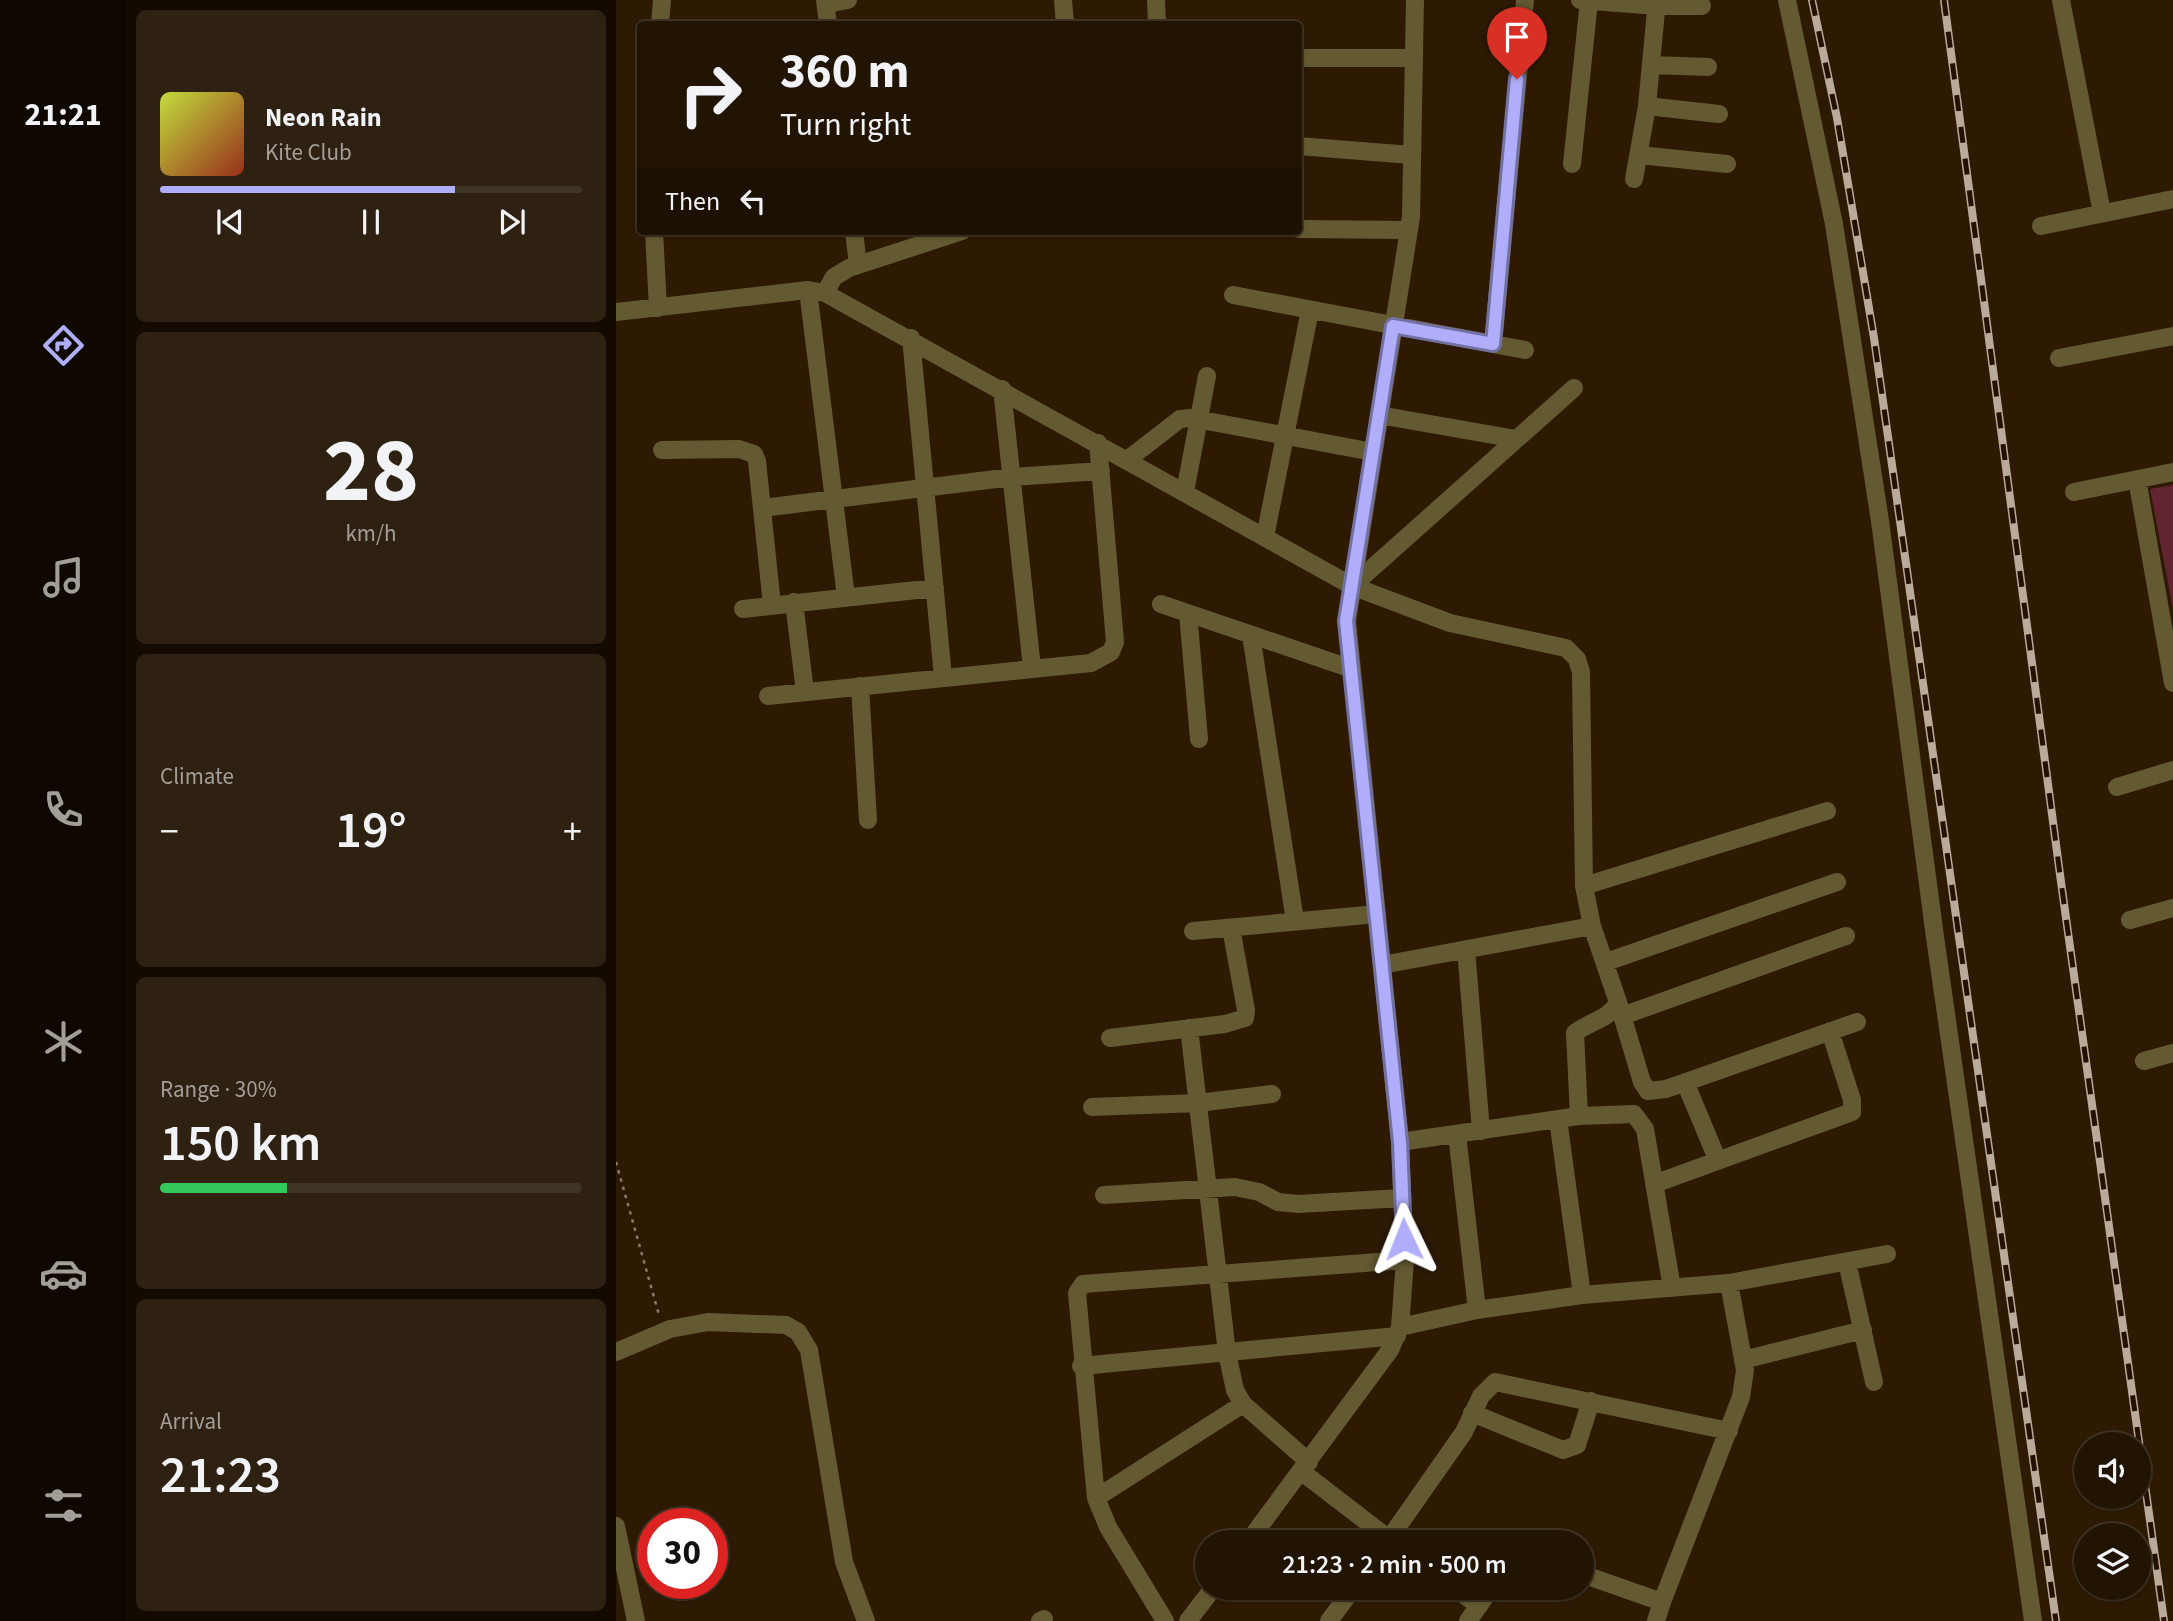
<!DOCTYPE html>
<meta charset="utf-8">
<style>
:root{--surface:#221402;--page:#2e2111;--text:#f1f3f6;--muted:#a29e99;--line:#3f3324;--accent:#b0aefa}
body{margin:0;font-family:"Source Sans 3",sans-serif;background:var(--page);color:var(--text);height:100vh;display:flex;flex-direction:column;font-size:26px;white-space:nowrap}
*{box-sizing:border-box;margin:0}
p{font-size:23px;color:var(--muted)}
.icon{flex:none;width:38px;height:38px;fill:none;stroke:currentColor;stroke-width:2;stroke-linecap:round;stroke-linejoin:round}
.map{position:relative;flex:1;overflow:hidden}
.details{display:flex;flex-direction:column;gap:10px;padding:10px;background:#130b01;width:490px}
.details>*{flex:none}
.guide{position:absolute;left:21px;top:21px;width:665px;height:214px;border-radius:7px;box-shadow:0 2px 5px #0004,0 0 0 2px var(--line);background:#221402;color:var(--text);overflow:hidden}
.buttons{position:absolute;left:1458px;top:1432px;display:grid;gap:14px}
.buttons a{display:grid;place-items:center;width:77px;height:77px;border-radius:50%;background:var(--surface);box-shadow:0 2px 5px #0004,0 0 0 2px var(--line);font-size:35px}
.speed{position:absolute;left:21px;top:1508px;display:flex;gap:14px;font-size:35px;font-weight:700;text-align:center}
.speed>*{display:grid;place-content:center;width:91px;height:91px;border-radius:50%;background:var(--surface);box-shadow:0 2px 5px #0004,0 0 0 2px var(--line);line-height:1}
.speed .limit{border:10px solid #d22;background:#fff;color:#111}
.pin{position:absolute;display:grid;place-items:center;width:60px;height:60px;color:#fff;margin:-72px -30px;border-radius:50% 50% 50% 0;rotate:-45deg;box-shadow:0 0 7px #0007}
.pin .icon{rotate:45deg}
.me{position:absolute;width:77px;margin:-38px;rotate:358deg;stroke-linejoin:round;filter:drop-shadow(0 0 5px #0008)}
.turn{display:flex;align-items:center;gap:24px;height:147px;padding:0 28px;font-size:32px}
.turn .icon{width:91px;height:91px;stroke-width:2.5}
.turn b{display:block;font-size:49px;line-height:60px}
.then{display:flex;align-items:center;height:66px;padding:0 28px;background:#0003;gap:14px;font-size:26px}
.big{font-size:52px;font-weight:600;line-height:1.1}
.details .card{flex:1;display:flex;flex-direction:column;justify-content:center;gap:10px;min-width:0;padding:0 24px;border-radius:10px;background:var(--page)}
.details .dial{align-items:center;gap:0}
.dial b{font-size:91px;line-height:1}
.song{display:flex;align-items:center;gap:21px}
.cover{width:84px;height:84px;border-radius:10px;background:linear-gradient(135deg,hsl(70 70% 55%),hsl(10 70% 35%))}
.played{height:7px;border-radius:4px;background:linear-gradient(90deg,var(--accent) 70%,var(--line) 70%)}
.keys{display:flex;justify-content:space-around;direction:ltr}
.heat{display:flex;justify-content:space-between;align-items:center;font-size:38px;direction:ltr}
.charge{height:10px;border-radius:5px;background:linear-gradient(90deg,#34c759 30%,var(--line) 0)}
.trip{position:absolute;left:579px;top:1530px;width:399px;height:70px;border-radius:35px;background:var(--surface);box-shadow:0 2px 5px #0004,0 0 0 2px var(--line);font-weight:600;line-height:70px;text-align:center}
main{display:flex;flex:1;min-height:0}
.menu{display:flex;flex-direction:column;width:126px;justify-content:space-around;align-items:center;background:#0e0801;color:var(--muted)}
.menu .icon{width:49px;height:49px}
.menu .selected{color:var(--accent)}
.menu b{font-size:32px;color:var(--text)}
.map>svg:first-child{display:block}
.green{fill:#622431}
.lines{fill:none;stroke-linecap:round;stroke-linejoin:round}
.path{stroke:#8a7967;stroke-width:2.5;stroke-dasharray:3.5 5;stroke-linecap:butt}
.street{stroke:#645a32;stroke-width:18}
.rail-casing{stroke:#baaa9a;stroke-width:8}
.rail{stroke:#241100;stroke-width:5;stroke-dasharray:16;stroke-linecap:butt}
.route-casing{stroke:#7271a2;stroke-width:18}
.route{stroke:#b0aefa;stroke-width:12}
</style>
<main>
<nav class="menu">
<b>21:21</b>
<svg class="icon selected" aria-label="directions" viewBox="0 0 24 24"><path d="M12 3l9 9-9 9-9-9zM9 14v-3h6M13 9l2 2-2 2"/></svg>
<svg class="icon" aria-label="music" viewBox="0 0 24 24"><path d="M9 18V5l10-2v13"/><circle cx="6" cy="18" r="3"/><circle cx="16" cy="16" r="3"/></svg>
<svg class="icon" aria-label="phone" viewBox="0 0 24 24"><path d="M5 4h4l2 5-3 2q2 4 5 5l2-3 5 2v4C11 20 4 13 5 4z"/></svg>
<svg class="icon" aria-label="climate" viewBox="0 0 24 24"><path d="M12 3v18M4 7l16 10M4 17L20 7"/></svg>
<svg class="icon" aria-label="car" viewBox="0 0 24 24"><path d="M5 17H2v-5l4-1 3-4h7l3 4 3 1v5h-3M9 17h6M6 11h13"/><circle cx="7" cy="17" r="2"/><circle cx="17" cy="17" r="2"/></svg>
<svg class="icon" aria-label="filters" viewBox="0 0 24 24"><path d="M4 7h16M4 17h16"/><circle cx="9" cy="7" r="2"/><circle cx="15" cy="17" r="2"/></svg>
</nav>
<section class="details">
<div class="card">
<div class="song"><i class="cover"></i><div><b>Neon Rain</b><p>Kite Club</p></div></div>
<div class="played"></div>
<div class="keys"><svg class="icon" aria-label="previous" viewBox="0 0 24 24"><path d="M18 5L8 12l10 7zM5 5v14"/></svg><svg class="icon" aria-label="pause" viewBox="0 0 24 24"><path d="M8 5v14M16 5v14"/></svg><svg class="icon" aria-label="next" viewBox="0 0 24 24"><path d="M6 5l10 7-10 7zM19 5v14"/></svg></div>
</div>
<div class="card dial"><b>28</b><p>km/h</p></div>
<div class="card"><p>Climate</p>
<div class="heat"><a>−</a><b class="big">19°</b><a>+</a></div>
</div>
<div class="card"><p>Range · 30%</p><b class="big">150 km</b><div class="charge"></div></div>
<div class="card"><p>Arrival</p><b class="big">21:23</b></div>
</section>
<div class="map">
<svg width="1557" height="1621" viewBox="0 0 1557 1621">
<rect width="100%" height="100%" fill="#2e1a03"/>
<path class="green" d="M1557,485V609L1534,489Z"/>
<g class="lines">
<path class="path" d="M0,1162L43,1315"/>
<path class="street" d="M209,0L212,24
M447,0L449,24
M540,0L541,24
M964,0L1041,6H1086
M1171,0L1218,224L1264,521L1319,937L1417,1621
M1445,0L1486,213
M210,4L232,0
M44,24L46,0
M682,58H798
M1035,65L1092,67
M1031,106L1103,114
M682,146L795,155
M1023,155L1111,164
M956,164L973,1
M1018,179L1031,106L1041,0
M1425,226L1557,199
M682,229L792,230
M38,231L42,308
M238,231L242,265
M192,290L230,597
M209,293L218,277L233,268L346,231
M617,295L909,350
M0,312L192,290L209,293L736,586L834,623L950,648L961,659L965,672L968,886L976,926L1002,1002C993,1020 974,1021 959,1033L963,1116
M295,338L327,677
M877,344L909,0
M1443,358L1557,336
M386,389L416,668
M763,415L900,439
M46,450L123,449L138,454L141,461L156,605
M511,460L564,419L575,418L757,452
M1521,479L1557,683
M569,492L591,376
M1458,492L1557,472
M146,508L396,477L485,471
M649,537L694,310
M736,586L958,388
M178,602L189,692
M545,604L736,669
M127,609L319,588
M572,613L583,739
M635,635L679,921
M244,686L252,820
M152,696L475,663L495,652L499,642L482,443
M1501,787L1557,770
M968,886L1211,811
M1514,920L1557,908
M577,931L761,914
M850,949L865,1131
M990,962L1221,882
M766,965L976,926
M1002,1002L1026,1082L1032,1091L1050,1089L1241,1022
M1006,1016L1230,936
M573,1028L611,1353L619,1390L627,1404L693,1462
M494,1038L609,1024L629,1018L630,1010L615,928
M1528,1061L1557,1053
M1069,1082L1102,1161
M476,1107L582,1103L656,1094
M942,1119L966,1295
M841,1134L861,1310
M784,1142L963,1116L1018,1114L1029,1129L1056,1288
M1038,1184L1236,1112V1100L1214,1031
M488,1195L619,1187L643,1192L662,1202L682,1204L786,1198
M1231,1262L1258,1382
M784,1327L861,1310L966,1295L1113,1283L1271,1254
M0,1352L54,1329L92,1322L170,1325L182,1332L193,1350L228,1562L250,1621
M1127,1360L1247,1330
M465,1366L781,1336
M856,1413L947,1450L961,1445L975,1401
M686,1472L777,1542
M480,1498L627,1404
M0,1526L20,1621
M632,1542L774,1350L784,1327L789,1260L784,1142L731,621L795,217L799,0
M771,1542L848,1432L865,1396L879,1382L1113,1431
M966,1574L1046,1602L1040,1621
M838,1587L863,1606
M1046,1602L1125,1397L1129,1370L1113,1283
M424,1621L428,1619
M549,1621L492,1527L480,1498L461,1293L467,1284L789,1260
M572,1621L598,1587
M713,1621L738,1587
M852,1621L876,1587"/>
<g class="rail-casing">
<path id="rail" d="M1196,0L1221,118L1258,338L1440,1621
M1328,0L1445,882L1548,1621"/>
</g>
<use href="#rail" class="rail"/>
</g>
<g class="lines">
<g class="route-casing">
<path id="route" d="M788,1239L784,1142L730,621L777,326L877,344L901,79"/>
</g>
<use href="#route" class="route"/>
</g>
</svg>
<div class="buttons">
<a><svg class="icon" aria-label="sound" viewBox="0 0 24 24"><path d="M4 9h4l5-4v14l-5-4H4zM17 9q2 3 0 6"/></svg></a>
<a><svg class="icon" aria-label="layers" viewBox="0 0 24 24"><path d="M12 4l9 5-9 5-9-5zM3 14l9 5 9-5"/></svg></a>
</div>
<div class="speed"><div class="limit">30</div></div>
<div class="pin" style="left:901px;top:79px;background:#d93025"><svg class="icon" aria-label="arrive" viewBox="0 0 24 24"><path d="M6 21V4h12l-3 4 3 4H6"/></svg></div>
<svg class="me" style="left:788px;top:1239px" viewBox="-20 -20 40 40"><path d="M0-17L14 15 0 8-14 15z" fill="#b0aefa" stroke="#fff" stroke-width="4"/></svg>
<div class="trip">21:23 · 2 min · 500 m</div>
<div class="guide">
<div class="turn"><svg class="icon" aria-label="right" viewBox="0 0 24 24"><path d="M7 20v-9h11M14 6l5 5-5 5"/></svg><div><b>360 m</b>Turn right</div></div>
<div class="then">Then<svg class="icon" aria-label="left" viewBox="0 0 24 24"><path d="M17 20v-9H6M10 6l-5 5 5 5"/></svg></div>
</div>
</div>
</main>
